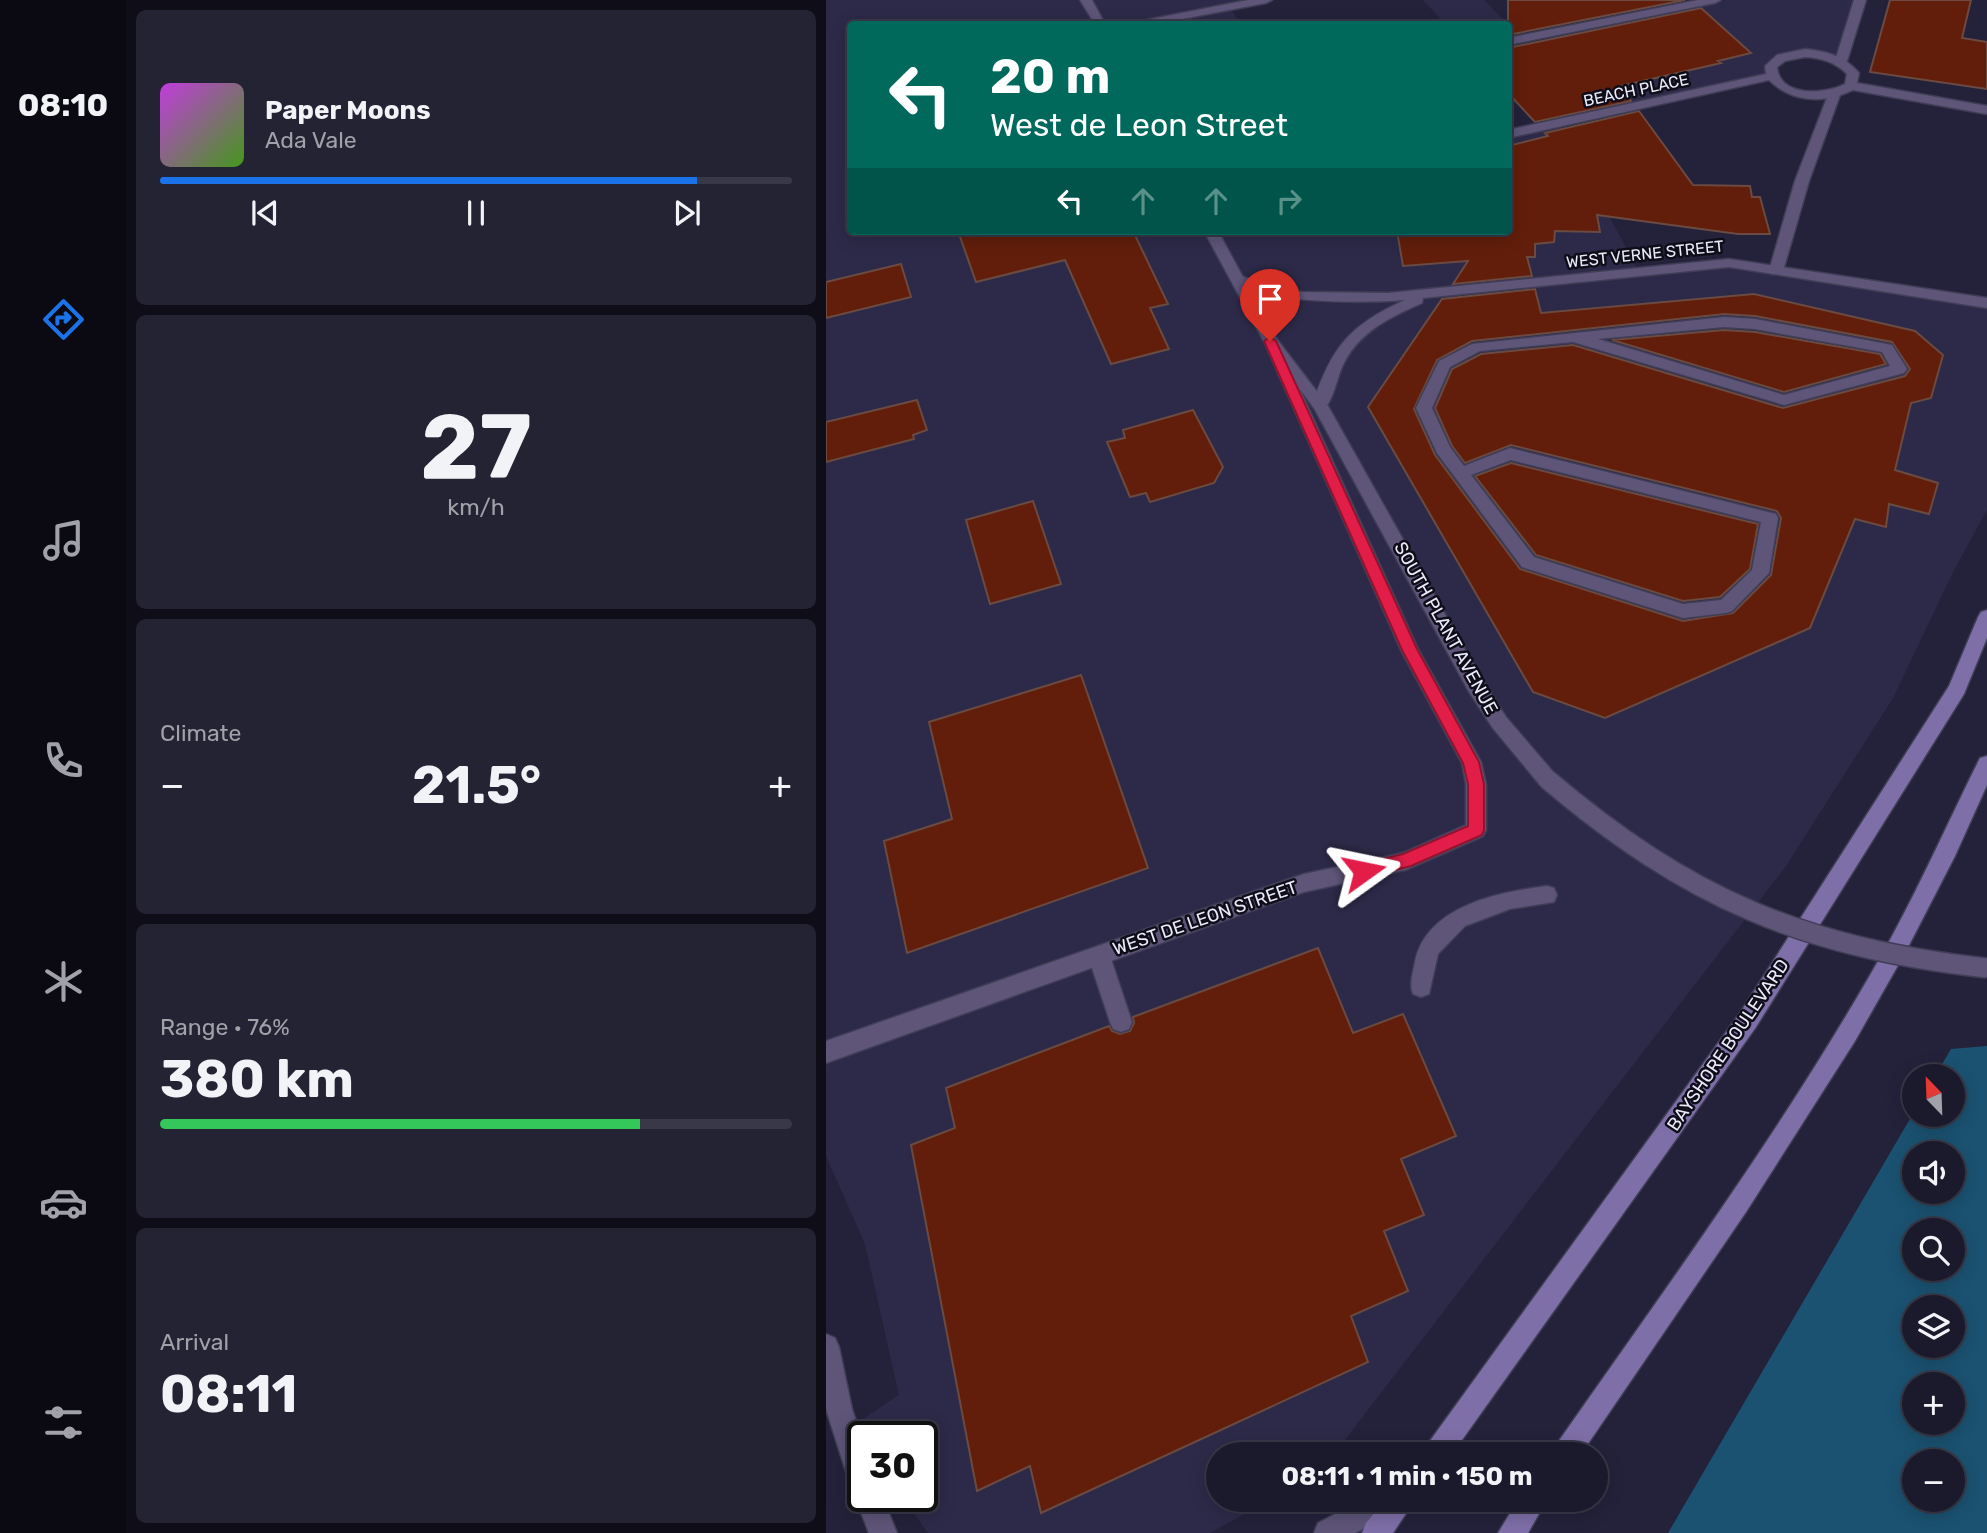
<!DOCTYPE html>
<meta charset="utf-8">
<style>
:root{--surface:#1b1a2c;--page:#242334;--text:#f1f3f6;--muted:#a0a1a9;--line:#393848;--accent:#1a73e8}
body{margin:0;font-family:Rubik,sans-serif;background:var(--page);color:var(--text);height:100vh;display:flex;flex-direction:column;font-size:26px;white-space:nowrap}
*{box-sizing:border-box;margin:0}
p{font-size:23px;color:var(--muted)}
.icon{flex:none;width:38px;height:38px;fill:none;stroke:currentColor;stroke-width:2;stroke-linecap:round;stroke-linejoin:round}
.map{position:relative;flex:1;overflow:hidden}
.side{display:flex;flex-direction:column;gap:10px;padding:10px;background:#0f0e18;width:700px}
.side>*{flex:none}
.banner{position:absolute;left:21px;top:21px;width:665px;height:214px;border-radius:7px;box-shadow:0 4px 18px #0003,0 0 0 2px var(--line);background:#00695c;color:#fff;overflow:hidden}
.needle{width:46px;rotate:337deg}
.tools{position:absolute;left:1076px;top:1064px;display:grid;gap:14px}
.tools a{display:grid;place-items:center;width:63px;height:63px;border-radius:50%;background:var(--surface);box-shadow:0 4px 18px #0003,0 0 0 2px var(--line);font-size:35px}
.speed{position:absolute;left:21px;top:1421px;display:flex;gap:14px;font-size:35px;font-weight:700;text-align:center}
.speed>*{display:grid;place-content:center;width:91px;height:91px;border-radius:50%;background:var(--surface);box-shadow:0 4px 18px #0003,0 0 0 2px var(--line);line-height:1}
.speed .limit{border:4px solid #111;border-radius:10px;background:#fff;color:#111}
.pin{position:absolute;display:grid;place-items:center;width:60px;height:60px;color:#fff;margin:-72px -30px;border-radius:50% 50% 50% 0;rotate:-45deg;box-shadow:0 0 7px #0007}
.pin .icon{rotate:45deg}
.me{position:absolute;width:77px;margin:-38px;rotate:78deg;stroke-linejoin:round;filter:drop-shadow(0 0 5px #0008)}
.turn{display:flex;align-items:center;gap:24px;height:147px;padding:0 28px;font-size:32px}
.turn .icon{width:91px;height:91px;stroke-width:2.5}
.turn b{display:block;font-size:49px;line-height:60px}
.lanes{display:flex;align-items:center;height:66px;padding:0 28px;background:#0003;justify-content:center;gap:35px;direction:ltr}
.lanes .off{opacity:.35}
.big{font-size:52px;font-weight:700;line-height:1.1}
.side .widget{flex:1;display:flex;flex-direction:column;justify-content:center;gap:10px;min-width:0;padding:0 24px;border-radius:10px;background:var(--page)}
.side .dial{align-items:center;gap:0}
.dial b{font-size:91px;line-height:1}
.song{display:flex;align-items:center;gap:21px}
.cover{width:84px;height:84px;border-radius:10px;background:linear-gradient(135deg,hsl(290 70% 55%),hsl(100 70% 35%))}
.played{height:7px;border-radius:4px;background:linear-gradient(90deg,var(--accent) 85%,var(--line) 85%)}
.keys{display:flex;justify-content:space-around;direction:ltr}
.heat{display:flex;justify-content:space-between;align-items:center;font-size:38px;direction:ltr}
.charge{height:10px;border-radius:5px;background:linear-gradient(90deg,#34c759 76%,var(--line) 0)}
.trip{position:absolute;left:380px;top:1442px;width:402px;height:70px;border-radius:35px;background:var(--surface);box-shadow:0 4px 18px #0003,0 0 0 2px var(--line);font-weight:700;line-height:70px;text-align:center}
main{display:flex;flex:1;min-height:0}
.dock{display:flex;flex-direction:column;width:126px;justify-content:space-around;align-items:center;background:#0b0a12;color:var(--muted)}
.dock .icon{width:49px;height:49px}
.dock .current{color:var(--accent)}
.dock b{font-size:32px;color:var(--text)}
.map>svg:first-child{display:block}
.built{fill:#2d2a49}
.water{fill:#1b5271;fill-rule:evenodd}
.building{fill:#621e0b;stroke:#6a4a41;stroke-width:2;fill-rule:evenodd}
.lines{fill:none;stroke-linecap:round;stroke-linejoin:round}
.service-casing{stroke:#403e56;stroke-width:3}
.minor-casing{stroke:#403e56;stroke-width:3}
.tertiary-casing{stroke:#403e56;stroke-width:3}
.secondary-casing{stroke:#403e56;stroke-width:3}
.service{fill:#5e5579;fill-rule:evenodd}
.minor{fill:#5e5579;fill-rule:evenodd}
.tertiary{fill:#5e5579;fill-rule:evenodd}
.secondary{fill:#7e6fa8;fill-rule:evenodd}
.tertiary-bridge-casing{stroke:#403e56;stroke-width:22;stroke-linecap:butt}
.tertiary-bridge{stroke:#5e5579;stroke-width:19}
.route{fill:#e11d48;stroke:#92132f;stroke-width:2}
.labels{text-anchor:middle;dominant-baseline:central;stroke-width:5;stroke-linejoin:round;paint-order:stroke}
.far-street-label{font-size:16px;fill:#eaeafb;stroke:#0e0d18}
.street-label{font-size:18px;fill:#eaeafb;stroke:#0e0d18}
</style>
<main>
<nav class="dock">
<b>08:10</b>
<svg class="icon current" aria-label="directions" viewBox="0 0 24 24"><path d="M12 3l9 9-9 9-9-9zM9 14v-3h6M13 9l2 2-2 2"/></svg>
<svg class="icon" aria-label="music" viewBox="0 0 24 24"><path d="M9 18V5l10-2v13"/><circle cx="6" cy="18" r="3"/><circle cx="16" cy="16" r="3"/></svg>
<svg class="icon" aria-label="phone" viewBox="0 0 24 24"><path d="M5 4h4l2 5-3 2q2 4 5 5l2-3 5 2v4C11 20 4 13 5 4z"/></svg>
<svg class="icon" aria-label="climate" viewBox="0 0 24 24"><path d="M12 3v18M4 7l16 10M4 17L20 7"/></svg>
<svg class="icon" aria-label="car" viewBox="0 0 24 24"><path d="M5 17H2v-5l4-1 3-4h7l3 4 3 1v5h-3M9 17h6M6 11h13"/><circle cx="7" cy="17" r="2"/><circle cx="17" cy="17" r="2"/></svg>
<svg class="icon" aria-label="filters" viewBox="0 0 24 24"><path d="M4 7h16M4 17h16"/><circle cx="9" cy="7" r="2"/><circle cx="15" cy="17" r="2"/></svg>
</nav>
<section class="side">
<div class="widget">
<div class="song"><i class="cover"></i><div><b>Paper Moons</b><p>Ada Vale</p></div></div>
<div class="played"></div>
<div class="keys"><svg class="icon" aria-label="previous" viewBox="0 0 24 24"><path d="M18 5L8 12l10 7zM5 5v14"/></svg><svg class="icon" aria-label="pause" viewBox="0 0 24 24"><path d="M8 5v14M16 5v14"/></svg><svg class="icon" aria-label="next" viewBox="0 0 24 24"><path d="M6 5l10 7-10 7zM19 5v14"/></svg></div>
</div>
<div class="widget dial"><b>27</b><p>km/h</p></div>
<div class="widget"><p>Climate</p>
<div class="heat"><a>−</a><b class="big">21.5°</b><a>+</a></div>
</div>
<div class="widget"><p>Range · 76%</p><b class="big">380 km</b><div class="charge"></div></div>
<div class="widget"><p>Arrival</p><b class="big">08:11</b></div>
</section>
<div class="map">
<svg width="1161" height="1533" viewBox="0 0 1161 1533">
<rect width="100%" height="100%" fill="#24223b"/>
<path class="built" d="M0,0H433L402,6L415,24H24V231H682L683,137L734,124L814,274L907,263L1161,303V510L1127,572L1067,698L960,866L508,1454H392V1500H444L384,1533H102L75,1496H96V1437H40L37,1419L73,1395L39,1244L0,1156Z
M597,0H658L681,24H619Z
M901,0H1034L1013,59L955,54L940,63L939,75L790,106L724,35Z"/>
<path class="water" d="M1161,1046V1533H842L1088,1112V1115H1127V1076H1109L1125,1049ZM1127,1153V1192H1088V1153ZM1127,1230V1269H1088V1230ZM1088,1307H1127V1346H1088ZM1088,1384H1127V1423H1088ZM1127,1461V1500H1088V1461Z"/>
<path class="building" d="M682,0H859L682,35Z
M1064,0H1145L1136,38L1161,42V89L1044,72Z
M875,8L925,53L892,61L895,63L795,86L805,101L709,122L682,93V48Z
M813,111L867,185L924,186L926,197H934L944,234H912L771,215L774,232L729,231L728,242L709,244V257H701L706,276L627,284L642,261L577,266L571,231H682V146L722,136L719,133Z
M132,231H307L342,304L324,308L343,349L285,364L239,260L150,282Z
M75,264L85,297L0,318V282Z
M709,289L715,313L928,294L1089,331L1117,355L1105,398L1085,403L1069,470L1112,483L1103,514L1063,504L1060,527L1029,519L984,628L779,718L707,692L542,407L616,299ZM898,314L929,316L1066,342L1084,369L1079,376L957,408L747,345L655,354L626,369L609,408L626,446L639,463L685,445L951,511L955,518L945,575L907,613L857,621L694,569L609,455L588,409L611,360L646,341Z
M898,330L929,332L1054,354L1060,364L958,392L786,340Z
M91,400L101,430L87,435L88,439L0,462V422Z
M367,410L397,467L388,483L324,502L320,493L304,497L281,442L299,438L297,430Z
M685,463L932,524L924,569L894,597L857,601L710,555L649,476Z
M207,501L235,584L164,604L140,520Z
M255,675L322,868L81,953L58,841L126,819L103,722Z
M492,948L527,1033L577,1014L630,1136L575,1159L598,1215L558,1231L582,1291L525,1316L542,1362L215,1513L204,1466L151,1491L85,1145L129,1128L120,1088L283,1026L286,1031L294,1034L304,1031L308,1023L307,1017Z"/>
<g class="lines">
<g class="service-casing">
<path id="service" d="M872,0H895L889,3L682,45V38Z
M1028,0H1040L1021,61L1015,65L1009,61Z
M1008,91L1014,95L983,181L957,271L955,274H945L943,271L969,181L1002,95Z
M898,317L929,319L1066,345L1081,369L1078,373L958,405L747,342L654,351L624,367L606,408L624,447L638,466L684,448L950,514L952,518L943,573L906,611L900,613L857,618L696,567L611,453L590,408L613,361L646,344ZM898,327L929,329L1056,352L1064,366L958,395L772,339ZM685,460L935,522L926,570L895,600L857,604L708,557L645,475Z
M721,886L728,888L731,895L728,902L684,909L639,926L612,954L603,994L595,997L587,994C583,984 587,973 589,962C600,906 673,892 721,886Z
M273,946L281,949L284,956L306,1022L303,1029L295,1032L287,1029L284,1022L262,956L265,949Z"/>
</g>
<g class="minor-casing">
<path id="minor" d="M422,0H446L440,3L330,24H309L315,21Z
M979,49C1000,51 1019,56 1033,73L1031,83L1161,106V114L1027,90C999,104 966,103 943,80L682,138V130L940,74L939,66L951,55ZM979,57C996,58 1009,62 1021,74L1019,84C999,94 954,98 951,67L959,61Z
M903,259L1161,298V308L903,267L597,298L596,303C565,317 534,331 518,363C511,375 507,407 494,411L486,406C505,348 523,325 579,300C542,303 431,305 405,279L412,275L439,284L476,292L562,293Z
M445,336L452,341L592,649L655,762L660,784V830L657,836L579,870L478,892L0,1063V1041L478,874L577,853L640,825V784L636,763L575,650L438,341Z
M536,1500H576L573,1510L529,1533H488L492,1523Z"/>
</g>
<g class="tertiary-casing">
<path id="tertiary" d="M254,0H266L279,24H269Z
M378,231H392L450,338L502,406L656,680L680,717L728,773L731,779L728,785L721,787L714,785L666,727L642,690L488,408L437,340Z
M0,1334L9,1338L13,1347L26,1409L37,1442V1496H56L71,1533H43L24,1484L0,1409Z"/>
</g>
<g class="secondary-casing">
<path id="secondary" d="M1161,610V638L1138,694L930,1027L626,1454H597L601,1445L914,1013L1123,686L1152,617L1155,612Z
M1161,756V785L1129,856L1079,953L1029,1041L920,1212L755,1454H726L730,1445C846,1279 967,1115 1065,938C1097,879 1124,818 1154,758Z
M559,1500H589L567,1533H536L540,1523Z
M692,1500H721L702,1533H672Z"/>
</g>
<use href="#service" class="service"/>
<use href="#minor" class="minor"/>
<use href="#tertiary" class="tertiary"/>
<use href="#secondary" class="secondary"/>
<g class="tertiary-bridge-casing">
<path id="tertiary-bridge" d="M721,779C861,898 978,948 1161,968"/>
</g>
<use href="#tertiary-bridge" class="tertiary-bridge"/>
</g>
<path class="route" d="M444,337L450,341L591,649L653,762L658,784V830L656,835L585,866L538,878L532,876L530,871L532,865L577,854L642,826V784L637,763L576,650L438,341Z"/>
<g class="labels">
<g class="far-street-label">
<text transform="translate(810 90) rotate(-12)">BEACH PLACE</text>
<text transform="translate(819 254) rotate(-6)">WEST VERNE STREET</text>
</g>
<g class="street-label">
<text transform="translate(620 628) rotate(61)">SOUTH PLANT AVENUE</text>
<text transform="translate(379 918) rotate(-19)">WEST DE LEON STREET</text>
<text transform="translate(902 1045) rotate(-56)">BAYSHORE BOULEVARD</text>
</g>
</g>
</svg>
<div class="tools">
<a><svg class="needle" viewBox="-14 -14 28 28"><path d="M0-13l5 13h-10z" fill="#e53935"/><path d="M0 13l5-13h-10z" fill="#a0a1a9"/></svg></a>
<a><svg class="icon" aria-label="sound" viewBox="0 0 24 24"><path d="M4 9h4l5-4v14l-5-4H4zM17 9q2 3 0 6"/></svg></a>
<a><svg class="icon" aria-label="search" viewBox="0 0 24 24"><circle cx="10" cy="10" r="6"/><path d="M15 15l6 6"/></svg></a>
<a><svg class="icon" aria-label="layers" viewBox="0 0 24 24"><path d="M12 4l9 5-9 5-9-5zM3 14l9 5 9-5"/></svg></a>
<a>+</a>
<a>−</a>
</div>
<div class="speed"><div class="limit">30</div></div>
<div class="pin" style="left:444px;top:341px;background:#d93025"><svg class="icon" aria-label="arrive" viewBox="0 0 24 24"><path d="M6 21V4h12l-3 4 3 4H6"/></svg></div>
<svg class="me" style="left:538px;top:871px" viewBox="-20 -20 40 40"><path d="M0-17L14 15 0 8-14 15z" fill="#e11d48" stroke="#fff" stroke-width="4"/></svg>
<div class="trip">08:11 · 1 min · 150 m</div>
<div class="banner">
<div class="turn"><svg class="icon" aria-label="left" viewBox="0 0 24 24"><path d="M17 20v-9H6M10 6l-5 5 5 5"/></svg><div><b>20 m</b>West de Leon Street</div></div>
<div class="lanes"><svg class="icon" aria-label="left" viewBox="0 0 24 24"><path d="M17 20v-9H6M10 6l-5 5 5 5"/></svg><svg class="icon off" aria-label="ahead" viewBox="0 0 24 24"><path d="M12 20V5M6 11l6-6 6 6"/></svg><svg class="icon off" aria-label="ahead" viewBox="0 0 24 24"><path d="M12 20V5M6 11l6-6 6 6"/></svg><svg class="icon off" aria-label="right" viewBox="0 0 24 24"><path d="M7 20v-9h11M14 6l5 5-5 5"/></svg></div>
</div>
</div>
</main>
